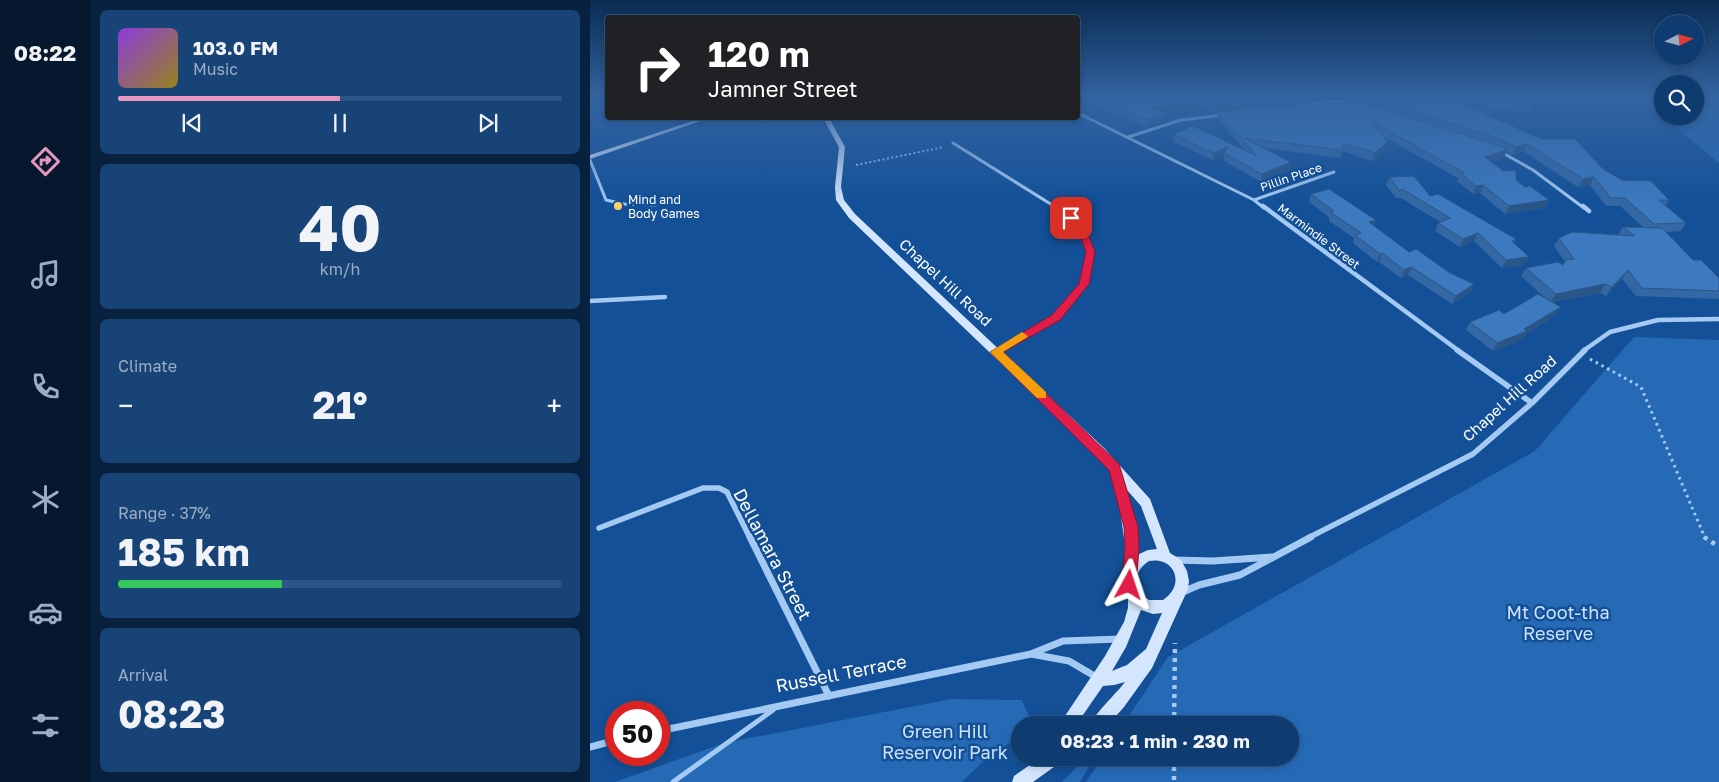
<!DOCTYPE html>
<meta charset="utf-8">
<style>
:root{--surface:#0e3c71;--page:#174376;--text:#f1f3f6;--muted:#9badc3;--line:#2e5684;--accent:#e797bd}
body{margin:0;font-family:"Golos Text",sans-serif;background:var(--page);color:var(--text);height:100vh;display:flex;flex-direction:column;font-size:19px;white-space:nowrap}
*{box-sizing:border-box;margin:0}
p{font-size:16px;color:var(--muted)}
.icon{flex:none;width:28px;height:28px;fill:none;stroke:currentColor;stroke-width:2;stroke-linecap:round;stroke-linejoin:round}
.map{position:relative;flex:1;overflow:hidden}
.side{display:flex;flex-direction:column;gap:10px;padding:10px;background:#08213e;width:500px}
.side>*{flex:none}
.top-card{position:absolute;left:15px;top:15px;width:475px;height:105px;border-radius:5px;box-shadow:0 2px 8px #0003,0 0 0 1px var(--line);background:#202124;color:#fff;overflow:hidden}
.needle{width:32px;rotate:84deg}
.fabs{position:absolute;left:1064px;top:15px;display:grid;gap:10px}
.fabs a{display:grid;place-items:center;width:50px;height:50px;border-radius:50%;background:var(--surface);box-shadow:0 2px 8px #0003,0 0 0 1px var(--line);font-size:25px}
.speed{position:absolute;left:15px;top:701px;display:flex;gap:10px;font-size:25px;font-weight:700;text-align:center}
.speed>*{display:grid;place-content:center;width:65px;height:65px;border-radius:50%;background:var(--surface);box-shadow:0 2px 8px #0003,0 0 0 1px var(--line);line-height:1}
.speed .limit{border:8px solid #d22;background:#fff;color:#111}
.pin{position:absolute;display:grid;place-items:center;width:42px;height:42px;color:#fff;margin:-21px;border-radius:10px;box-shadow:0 2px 8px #0006}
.me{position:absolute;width:55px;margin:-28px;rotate:5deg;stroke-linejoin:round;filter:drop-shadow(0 0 4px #0008)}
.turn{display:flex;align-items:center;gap:18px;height:105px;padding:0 20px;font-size:22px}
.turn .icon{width:65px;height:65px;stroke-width:2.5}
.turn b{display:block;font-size:35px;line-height:42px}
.big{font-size:38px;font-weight:700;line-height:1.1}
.side .tile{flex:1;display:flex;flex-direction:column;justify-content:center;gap:8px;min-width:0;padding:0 18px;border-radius:8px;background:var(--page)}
.side .dial{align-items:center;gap:0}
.dial b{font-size:65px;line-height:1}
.song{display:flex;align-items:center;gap:15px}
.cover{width:60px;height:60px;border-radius:8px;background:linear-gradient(135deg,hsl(270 70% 55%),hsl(50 70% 35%))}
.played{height:5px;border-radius:2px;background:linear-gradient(90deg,var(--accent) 50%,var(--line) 50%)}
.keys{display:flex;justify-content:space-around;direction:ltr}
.heat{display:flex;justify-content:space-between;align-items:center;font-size:28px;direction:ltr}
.charge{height:8px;border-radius:4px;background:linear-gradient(90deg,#34c759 37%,var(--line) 0)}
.trip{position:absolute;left:421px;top:716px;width:288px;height:50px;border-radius:25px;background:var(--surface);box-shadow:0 2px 8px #0003,0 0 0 1px var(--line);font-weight:700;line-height:50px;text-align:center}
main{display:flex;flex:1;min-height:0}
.dock{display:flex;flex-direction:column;width:90px;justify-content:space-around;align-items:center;background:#06182d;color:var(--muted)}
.dock .icon{width:35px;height:35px}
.dock .on{color:var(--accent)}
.dock b{font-size:22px;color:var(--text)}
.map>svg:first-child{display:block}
.green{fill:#266ab6}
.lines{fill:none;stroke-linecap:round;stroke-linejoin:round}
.stream{stroke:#96c5f6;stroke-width:4}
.path-far2{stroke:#a4caf3;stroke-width:2;stroke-dasharray:2 2.5;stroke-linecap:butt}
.path-far1{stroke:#a4caf3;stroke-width:3;stroke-dasharray:2.5 4;stroke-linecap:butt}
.path{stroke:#a4caf3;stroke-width:4.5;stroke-dasharray:4 5;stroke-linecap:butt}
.lane{stroke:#a4caf3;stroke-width:5}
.street-far3{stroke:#a4caf3;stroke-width:3}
.street-far2{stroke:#a4caf3;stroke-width:4.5}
.street-far1{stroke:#a4caf3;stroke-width:5.5}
.street{stroke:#a4caf3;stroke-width:7}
.secondary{fill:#d4e6fd;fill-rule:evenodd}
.wall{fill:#3468a4}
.shaded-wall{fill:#2a5586}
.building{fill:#3c79bf;stroke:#2a5586}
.route{fill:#e11d48;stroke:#92132f}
.slow{fill:#f59e0b}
.poi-dot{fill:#ffcf66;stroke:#135097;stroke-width:2}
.labels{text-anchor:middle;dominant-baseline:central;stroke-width:5;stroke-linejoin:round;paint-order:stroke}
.far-street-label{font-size:12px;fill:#fff;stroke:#135097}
.far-poi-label{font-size:12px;fill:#fff;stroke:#135097;text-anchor:start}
.street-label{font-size:15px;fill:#fff;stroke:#135097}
.near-street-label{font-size:18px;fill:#fff;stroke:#135097}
.near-park-label{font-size:18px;fill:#cce3fd;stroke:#135097}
</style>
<main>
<nav class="dock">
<b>08:22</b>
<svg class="icon on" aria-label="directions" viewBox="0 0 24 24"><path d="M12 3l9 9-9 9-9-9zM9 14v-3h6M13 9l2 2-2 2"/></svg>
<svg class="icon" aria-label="music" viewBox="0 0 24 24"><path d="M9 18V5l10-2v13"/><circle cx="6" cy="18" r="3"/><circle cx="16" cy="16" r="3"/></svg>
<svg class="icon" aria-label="phone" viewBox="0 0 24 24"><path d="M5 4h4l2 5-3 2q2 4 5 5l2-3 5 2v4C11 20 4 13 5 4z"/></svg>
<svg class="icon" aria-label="climate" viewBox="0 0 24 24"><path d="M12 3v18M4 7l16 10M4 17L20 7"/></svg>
<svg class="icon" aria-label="car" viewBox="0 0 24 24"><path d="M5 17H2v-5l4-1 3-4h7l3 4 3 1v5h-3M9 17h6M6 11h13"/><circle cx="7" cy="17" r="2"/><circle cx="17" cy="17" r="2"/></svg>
<svg class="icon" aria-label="filters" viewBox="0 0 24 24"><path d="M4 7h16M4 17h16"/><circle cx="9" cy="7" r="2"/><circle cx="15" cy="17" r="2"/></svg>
</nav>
<section class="side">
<div class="tile">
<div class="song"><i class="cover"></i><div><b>103.0 FM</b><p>Music</p></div></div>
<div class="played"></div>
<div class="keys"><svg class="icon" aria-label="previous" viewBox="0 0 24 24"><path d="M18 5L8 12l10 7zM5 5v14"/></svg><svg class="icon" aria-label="pause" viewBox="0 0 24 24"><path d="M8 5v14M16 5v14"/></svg><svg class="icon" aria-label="next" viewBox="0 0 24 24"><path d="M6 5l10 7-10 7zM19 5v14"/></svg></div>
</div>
<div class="tile dial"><b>40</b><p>km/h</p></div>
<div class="tile"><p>Climate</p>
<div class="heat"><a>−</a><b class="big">21°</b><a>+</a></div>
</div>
<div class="tile"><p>Range · 37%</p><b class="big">185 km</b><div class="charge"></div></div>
<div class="tile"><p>Arrival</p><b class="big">08:23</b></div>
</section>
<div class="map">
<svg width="1129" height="782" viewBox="0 0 1129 782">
<rect width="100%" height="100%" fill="#135097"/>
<path class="green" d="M1049,97H1072V116H1105V97H1129V163Z
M1044,337L1129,340V782H496L512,758H700V725H533L578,657L945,451Z
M361,699L432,700L440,718L436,725H430L429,736L390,764L372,782H25L134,743Z
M496,758H504L490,782H472Z"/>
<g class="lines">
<path class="stream" d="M1122,101L1128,97"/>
<path class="path-far2" d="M266,165L354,147"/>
<path class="path-far1" d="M1000,359L1051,387L1115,538"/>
<path class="path" d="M1114,537L1129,547
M584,725L585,643
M584,758V782"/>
<path class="lane" d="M83,782L183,710"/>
<path class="street-far3" d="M751,101L765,105
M709,106L751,101L757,97
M488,113L664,200L674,208
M538,137L591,120L633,115
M363,143L467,208
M911,152L943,170L994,208
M0,160L16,200L34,204L66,205
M664,200L744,172"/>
<path class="street-far2" d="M673,206L869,351
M993,206L999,211
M0,301L75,297
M406,351L466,317L494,284L501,252L491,225L465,206
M993,351L1020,332L1068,320L1129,319"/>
<path class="street-far1" d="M867,350L942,403
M405,352L408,350
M9,528L113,488H129L137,492L160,538
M718,538L883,454L942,403L995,350"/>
<path class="street" d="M160,537L239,696
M585,560L623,561L682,557
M593,592L609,585L650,575L721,537
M441,654L479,661L508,678
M69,731L441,654L473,641L530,639
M0,747L26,740"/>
<path class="secondary" d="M112,118H119L0,159V155Z
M233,118H239L255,147L251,187L254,200L265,214L514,448L560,499L580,553L591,560L597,571L599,581L598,589L562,668L534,707L518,725H500C505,713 526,694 535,682L524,685L513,686L486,725H469L515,656L534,622L538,608V597L533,584L535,546L530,509L521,471L506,454L259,218L246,200L245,187L249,147ZM537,490L551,506L567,549L558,550L547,555L545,521ZM559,561C585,556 596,585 573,600H559C542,589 543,571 559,561ZM551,610L563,614L572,613L556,649L537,665L522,671L536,647Z
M450,758H470L468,764L443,782H422L424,776Z"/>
</g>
<path class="wall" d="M488,97H714L699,104L679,106L790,109L792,102L833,101L815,97H844L843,101L852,100L853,97L1013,169L1032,180L1079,200L1076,206L1096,223L1091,231L1076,232L1103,260L1129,278V299L1046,296L1032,279L1016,296L1010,293L963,302L966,315L936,334L932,340L903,351L876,330L880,322L914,314L955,298L931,276L936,268L973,265L975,262L964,246L969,238L1028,235L1033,227H1053L1030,206H1016L1000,185L988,187L933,151L922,155L916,151L914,158L901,162L935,187L959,200L954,208L915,214L890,193L883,194L867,181L868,178L794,137L795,149L783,161L752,151L750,158L674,148L700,169L671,182L634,161V156L623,160L584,142V134L654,150L628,119V112L624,113L616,107L573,113L576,114V121L557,127L488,98Z
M894,97H938L943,105L940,112L898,109Z
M799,177L926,239L924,243L935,265L912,268L884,241L870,247L845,231L848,223L850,222L811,198H806L796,185Z
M721,194L784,226L819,252L884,284L880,292L862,304L818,275L811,278L789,262H787L763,243L764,238L739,221V217L719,202Z"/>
<path class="shaded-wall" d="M700,97H714L699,104L624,113V106Z
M617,100L616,107L562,114V108Z
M576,114V121L557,127V120Z
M797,142L795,149L783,161L785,153Z
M937,144L933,151L922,155L926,147Z
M638,147L634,153V156L623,160V153Z
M917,150L914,158L892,165L895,157Z
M701,162L700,169L671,182L672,174Z
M1004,177L1000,185L988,187L993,179Z
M893,185L890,193L883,194L886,186Z
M959,200L954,208L915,214L919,206Z
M786,220L784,228L779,222Z
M888,233L884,241L870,247L873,239Z
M792,253L789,262H787L790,254Z
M939,257L935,265L912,268L916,260Z
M821,267L818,275L811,278L814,270Z
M1038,270L1032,279L1016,296L1022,287Z
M884,284L880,292L862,304L866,296Z
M1015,284L1010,293L961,302L966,294Z
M971,307L966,315L936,334L932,340L903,351L907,343L934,329Z"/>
<path class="building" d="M501,97H700L624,106L617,100L562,108L576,114L557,120Z
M854,97H857L951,139H985L1013,169L1032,180L1061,181L1079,200H1069L1096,223L1064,224L1035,198H1021L1004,177L993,179L937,144L926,147L909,138L792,102L853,100Z
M899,97H938L943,105L901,102Z
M771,103L907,145L917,150L895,157L913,171L926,170V180L935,187L940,186L959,200L919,206L893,185L886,186L870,173H875L782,122L797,142L785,153L753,143L752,150L654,138L701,162L672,174L634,153L638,147L623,153L584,134L603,126L667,156L628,112L677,106Z
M824,176L840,196L848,194L926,239L922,241L939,257L916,260L888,233L873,239L848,223L860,218L814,190H809L799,177Z
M739,189L786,220L779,222L819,252L826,249L860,273L884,284L866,296L821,267L814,270L792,253L790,254L765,235L771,233L740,212L744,211L721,194Z
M1033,227L1072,228L1103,260H1111L1129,278V291L1052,288L1038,270L1022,287L1015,284L966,294L936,268L968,262L973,265L976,260L984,259L969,238L982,232L1045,236Z
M948,294L971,307L934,329L937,331L907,343L880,322L909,310L914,314Z"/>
<linearGradient id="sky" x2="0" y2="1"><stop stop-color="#0a2c53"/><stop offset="0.47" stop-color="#3364a1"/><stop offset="1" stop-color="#3364a1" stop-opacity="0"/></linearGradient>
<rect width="1129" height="206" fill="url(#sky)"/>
<path class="route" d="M478,216H484L494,224L505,252L499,284L470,320L413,352L529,464L548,527L549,548L546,585L544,590L539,592L534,590L532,585L535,548L534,527L519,470L400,352L462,315L489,284L496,252L487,227L478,219Z"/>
<path class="slow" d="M432,332L438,336L436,338L413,352L456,392V398H447L400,352Z"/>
<circle class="poi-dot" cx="28" cy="206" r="5"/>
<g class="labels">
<g class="far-street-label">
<text transform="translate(701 177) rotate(-19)">Pillin Place</text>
<text transform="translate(729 236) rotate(37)">Marmindie Street</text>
</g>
<g class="far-poi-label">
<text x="38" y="199">Mind and<tspan x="38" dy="14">Body Games</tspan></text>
</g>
<g class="street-label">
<text transform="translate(356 282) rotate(43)">Chapel Hill Road</text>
<text transform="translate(919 398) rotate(-42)">Chapel Hill Road</text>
</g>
<g class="near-street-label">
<text transform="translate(183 554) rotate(62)">Dellamara Street</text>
<text transform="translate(251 673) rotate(-11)">Russell Terrace</text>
</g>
<g class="near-park-label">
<text x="968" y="612">Mt Coot-tha<tspan x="968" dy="21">Reserve</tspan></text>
<text x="355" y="731">Green Hill<tspan x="355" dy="21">Reservoir Park</tspan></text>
</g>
</g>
</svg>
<div class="fabs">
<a><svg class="needle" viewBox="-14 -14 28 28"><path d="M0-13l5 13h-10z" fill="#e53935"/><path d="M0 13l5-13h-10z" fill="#9badc3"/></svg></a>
<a><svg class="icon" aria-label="search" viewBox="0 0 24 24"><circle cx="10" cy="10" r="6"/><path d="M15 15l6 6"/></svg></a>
</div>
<div class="speed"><div class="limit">50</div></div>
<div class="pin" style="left:481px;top:218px;background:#d93025"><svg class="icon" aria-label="arrive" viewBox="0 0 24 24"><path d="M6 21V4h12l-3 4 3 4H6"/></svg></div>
<svg class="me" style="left:539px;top:585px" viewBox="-20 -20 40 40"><path d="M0-17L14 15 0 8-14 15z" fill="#e11d48" stroke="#fff" stroke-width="4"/></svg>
<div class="trip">08:23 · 1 min · 230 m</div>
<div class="top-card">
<div class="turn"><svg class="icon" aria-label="right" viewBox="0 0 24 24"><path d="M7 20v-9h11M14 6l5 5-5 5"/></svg><div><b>120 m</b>Jamner Street</div></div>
</div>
</div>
</main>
